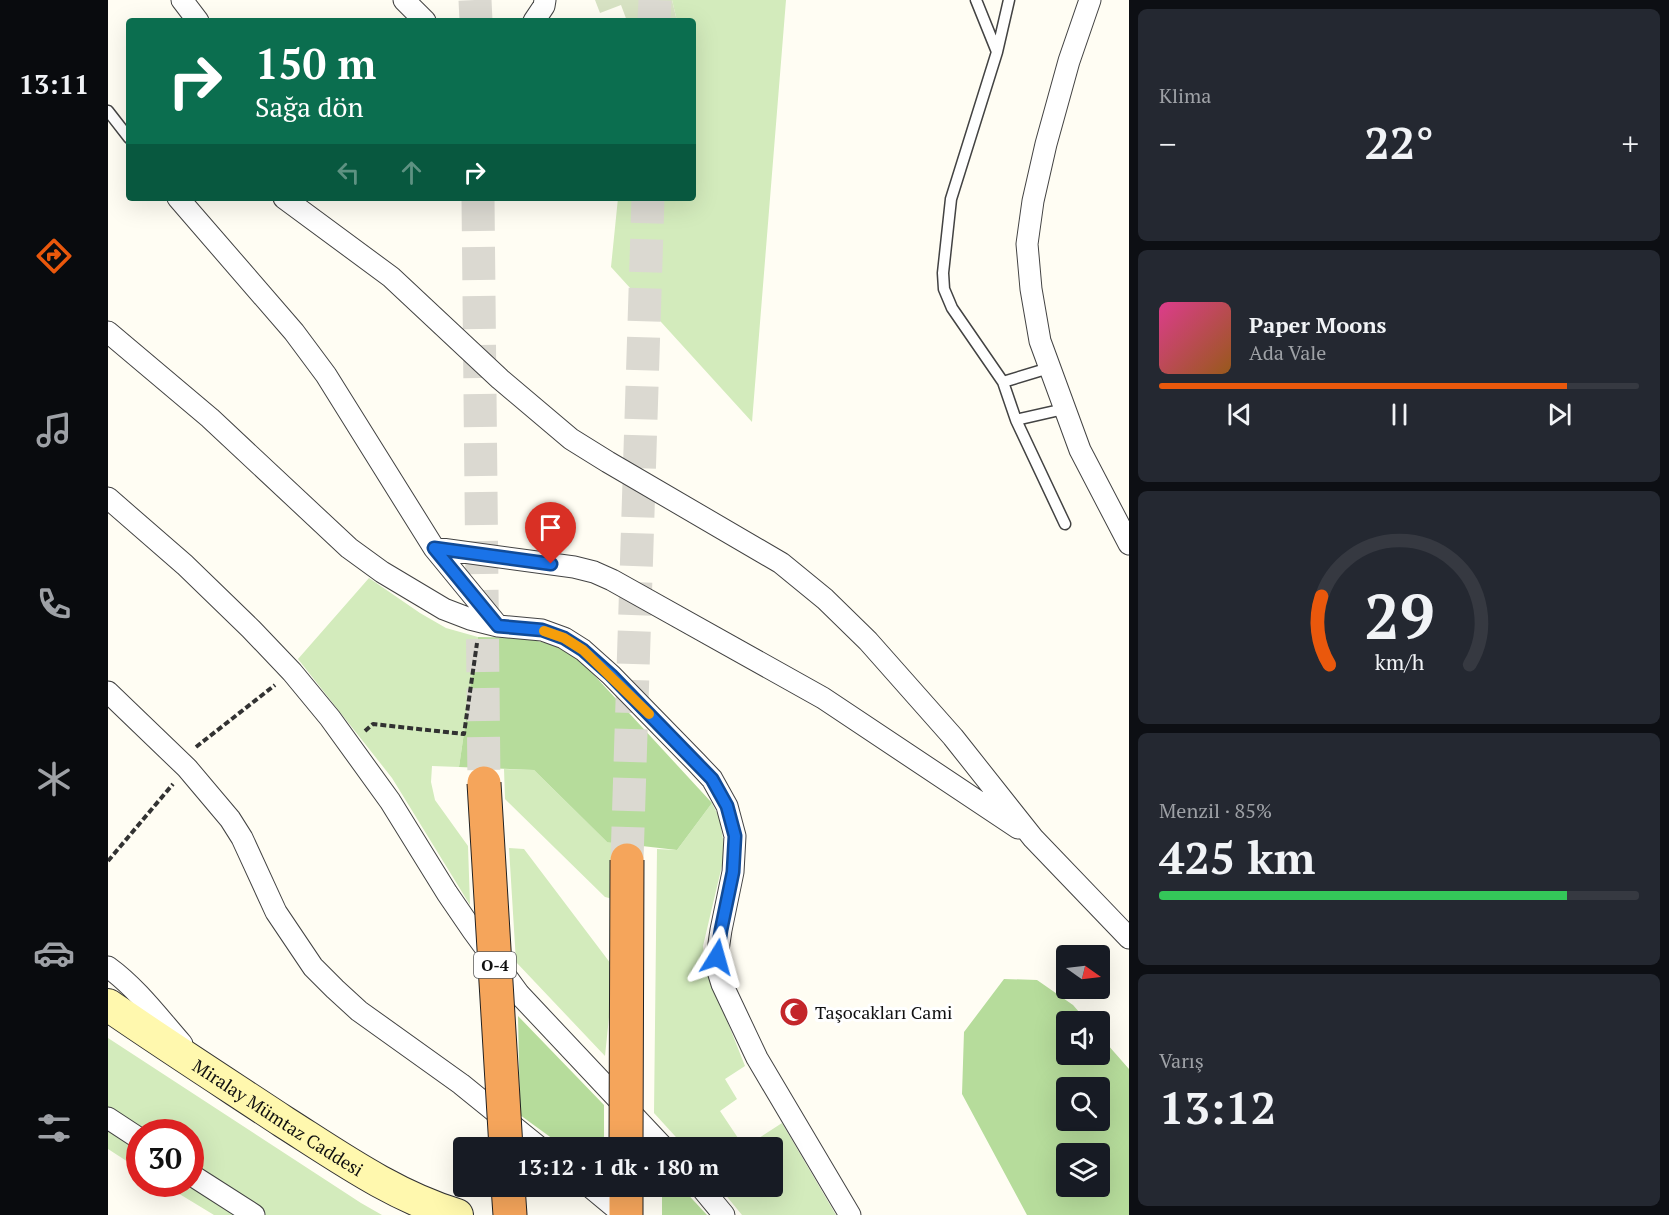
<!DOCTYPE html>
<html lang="tr">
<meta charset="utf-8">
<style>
:root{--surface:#171b24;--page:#242831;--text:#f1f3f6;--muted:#9ea1a6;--line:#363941;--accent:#ea580c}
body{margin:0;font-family:"PT Serif",serif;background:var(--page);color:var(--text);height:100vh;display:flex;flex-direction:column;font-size:22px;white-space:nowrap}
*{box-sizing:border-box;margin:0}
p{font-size:20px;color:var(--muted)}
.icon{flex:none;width:33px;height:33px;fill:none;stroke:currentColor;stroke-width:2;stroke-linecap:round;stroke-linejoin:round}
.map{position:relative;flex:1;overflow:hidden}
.sheet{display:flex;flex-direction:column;gap:9px;padding:9px;background:#0d0f14;width:540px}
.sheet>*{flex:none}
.hud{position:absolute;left:18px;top:18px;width:570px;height:183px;border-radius:6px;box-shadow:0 6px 24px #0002;background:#0b6e4f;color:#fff;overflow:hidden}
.needle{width:39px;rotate:104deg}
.tools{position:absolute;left:948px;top:945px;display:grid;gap:12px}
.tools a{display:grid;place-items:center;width:54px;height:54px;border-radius:6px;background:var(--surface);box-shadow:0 6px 24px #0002;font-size:30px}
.speed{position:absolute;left:18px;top:1119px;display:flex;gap:12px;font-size:30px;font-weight:700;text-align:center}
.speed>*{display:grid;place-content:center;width:78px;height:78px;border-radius:50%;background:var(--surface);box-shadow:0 6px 24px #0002;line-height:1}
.speed .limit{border:9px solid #d22;background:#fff;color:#111}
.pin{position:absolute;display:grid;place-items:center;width:51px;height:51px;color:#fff;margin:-62px -26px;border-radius:50% 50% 50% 0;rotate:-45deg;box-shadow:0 0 6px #0007}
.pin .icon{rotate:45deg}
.me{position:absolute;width:66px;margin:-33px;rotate:8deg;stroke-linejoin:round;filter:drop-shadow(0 0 4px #0008)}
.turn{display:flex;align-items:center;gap:21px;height:126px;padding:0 30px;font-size:27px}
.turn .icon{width:78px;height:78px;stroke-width:2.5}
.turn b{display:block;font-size:42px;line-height:51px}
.lanes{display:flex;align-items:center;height:57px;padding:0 30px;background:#0003;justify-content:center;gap:30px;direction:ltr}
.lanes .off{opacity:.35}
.big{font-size:45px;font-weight:700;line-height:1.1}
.sheet .widget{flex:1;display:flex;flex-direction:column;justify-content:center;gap:9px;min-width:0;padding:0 21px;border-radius:9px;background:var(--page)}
.sheet .dial{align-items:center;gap:0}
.dial svg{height:156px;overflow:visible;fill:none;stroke:var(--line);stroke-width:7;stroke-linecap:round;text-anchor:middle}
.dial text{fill:var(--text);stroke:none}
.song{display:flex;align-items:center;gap:18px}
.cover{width:72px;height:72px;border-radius:9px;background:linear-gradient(135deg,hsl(330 70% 55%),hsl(30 70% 35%))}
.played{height:6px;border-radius:3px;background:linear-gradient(90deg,var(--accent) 85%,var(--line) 85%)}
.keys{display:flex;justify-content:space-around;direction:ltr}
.heat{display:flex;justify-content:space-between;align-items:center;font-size:33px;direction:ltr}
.charge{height:9px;border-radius:4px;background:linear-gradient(90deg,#34c759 85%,var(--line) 0)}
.trip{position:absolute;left:345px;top:1137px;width:330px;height:60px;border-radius:6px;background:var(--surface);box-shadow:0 6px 24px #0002;font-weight:700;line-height:60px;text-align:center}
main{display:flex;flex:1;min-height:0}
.menu{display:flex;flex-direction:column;width:108px;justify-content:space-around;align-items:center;background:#090b0e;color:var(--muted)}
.menu .icon{width:42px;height:42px}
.menu .active{color:var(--accent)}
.menu b{font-size:27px;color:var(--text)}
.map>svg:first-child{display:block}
.green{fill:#d3ebbc}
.forest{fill:#b6dc9b;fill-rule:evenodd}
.cemetery{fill:#d7e2c3}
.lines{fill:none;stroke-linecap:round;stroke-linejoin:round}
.highway-tunnel{stroke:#dbd9d1;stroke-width:33;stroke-dasharray:33 16;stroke-linecap:butt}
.lane-casing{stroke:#434343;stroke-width:13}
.street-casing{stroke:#434343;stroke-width:23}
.secondary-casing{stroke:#323232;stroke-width:34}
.highway-casing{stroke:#212121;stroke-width:35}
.path{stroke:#323232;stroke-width:4;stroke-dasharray:6 3;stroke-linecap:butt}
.lane{stroke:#fff;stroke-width:10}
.street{stroke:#fff;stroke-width:21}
.secondary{stroke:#fff8ae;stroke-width:32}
.highway{stroke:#f5a55b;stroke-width:33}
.highway-bridge-casing{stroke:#212121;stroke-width:35;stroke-linecap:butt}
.highway-bridge{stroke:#f5a55b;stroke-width:33}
.route-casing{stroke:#114b97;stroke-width:15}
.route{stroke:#1a73e8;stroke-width:10}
.slow{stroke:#f59e0b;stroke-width:10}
.labels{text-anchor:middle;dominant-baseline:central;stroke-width:6;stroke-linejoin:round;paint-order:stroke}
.shield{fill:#fff;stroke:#585858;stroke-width:1.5}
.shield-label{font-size:16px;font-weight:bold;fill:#101010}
.poi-label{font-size:18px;fill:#101010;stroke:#fff;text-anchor:start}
.street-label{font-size:18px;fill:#101010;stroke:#fff}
</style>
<main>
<nav class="menu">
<b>13:11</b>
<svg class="icon active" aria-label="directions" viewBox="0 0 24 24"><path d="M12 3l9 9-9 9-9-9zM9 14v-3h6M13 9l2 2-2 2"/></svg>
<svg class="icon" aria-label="music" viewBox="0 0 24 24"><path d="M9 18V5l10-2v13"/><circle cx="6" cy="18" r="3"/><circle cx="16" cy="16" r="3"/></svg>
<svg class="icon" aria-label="phone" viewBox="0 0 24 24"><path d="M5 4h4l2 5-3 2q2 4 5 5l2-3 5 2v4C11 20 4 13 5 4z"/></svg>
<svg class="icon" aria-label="climate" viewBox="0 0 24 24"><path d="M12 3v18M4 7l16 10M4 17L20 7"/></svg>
<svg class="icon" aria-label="car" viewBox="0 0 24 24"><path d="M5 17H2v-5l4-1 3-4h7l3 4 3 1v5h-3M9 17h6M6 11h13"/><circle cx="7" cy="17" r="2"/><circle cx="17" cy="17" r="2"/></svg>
<svg class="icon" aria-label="filters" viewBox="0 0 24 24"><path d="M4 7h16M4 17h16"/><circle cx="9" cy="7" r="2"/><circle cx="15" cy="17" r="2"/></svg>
</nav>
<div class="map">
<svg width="1021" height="1215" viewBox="0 0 1021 1215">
<rect width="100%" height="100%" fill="#fffdf3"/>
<path class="green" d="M564,0H678L644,422L503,267L510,198H585V21H569Z
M261,578L312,613L338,628L370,637L351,767L324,766L323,782L327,800L360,846L362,905L284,778L190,659Z
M396,769L426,770L499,842H507L505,899L497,897L397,799Z
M604,803L611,817L615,839L616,857L595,946L597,965L637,1066L617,1079L629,1099L612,1111L636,1147H577L546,1113L549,849L569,850Z
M401,848L416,849L503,964L504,988L497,1056L408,962Z
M0,1038L253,1203L274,1215H106L55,1184H82V1132H32L31,1169L0,1149Z
M674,1123L728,1215H634L611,1187L664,1186V1148L637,1147Z"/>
<path class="forest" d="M370,637C403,638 437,636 465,656C473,662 479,669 486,675L604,803L569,850L499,842L426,770L351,767Z
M896,979L929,980L965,1005L979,1021L958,1022V1054H992V1036L1021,1069V1215H919L854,1094L856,1032ZM958,1088H992V1120H958ZM958,1154H992V1186H958Z
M410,1016L496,1105V1147H456L412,1115Z
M554,1186L573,1187L599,1215H554Z"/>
<path class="cemetery" d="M487,0H564L569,21H519L513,5L492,13Z"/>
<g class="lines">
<path class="highway-tunnel" d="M367,0L368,21
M546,21L547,0
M370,198L376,783
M519,860L540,198"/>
<g class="lane-casing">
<path id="lane" d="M868,0L889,52
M901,0L889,52L843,199L835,273L836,289L844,308L895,382L908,420L957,524
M0,111L21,138
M895,382L941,368
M908,420L956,409"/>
</g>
<g class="street-casing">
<path id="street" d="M74,0L90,21
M296,0L317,21
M982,0L961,61L938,144L925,201L919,244L923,289L932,341L972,450L1021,544
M426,21L436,6L437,0
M70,198L186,332L218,375L326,548L390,626
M176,198L283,277L392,379L463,439L500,462L673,563L717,599L760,641L845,737L925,838L1021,938
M0,332L102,418L241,548L274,572L336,609L362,619L390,626L434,630L456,638L475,650L503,675L588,762L604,779L619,806L627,836L625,872L613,930L609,957L610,971L614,984L649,1058L742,1215
M0,498L77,565L143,629L184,672L222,718L282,801L339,893L365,931L411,994L556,1148
M326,548L466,567L486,572L504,580L715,698L910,828
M0,692L79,768L122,819L134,838L168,912L205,967L227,989L251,1011L353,1084L432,1148
M0,967C29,988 51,1018 74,1044
M0,1118L32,1139
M82,1174L146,1215
M481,1186L516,1215
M592,1186L616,1215"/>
</g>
<g class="secondary-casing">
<g id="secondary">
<path id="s1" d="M0,1005C58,1045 117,1083 176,1122C231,1157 286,1196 349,1215"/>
</g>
</g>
<g class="highway-casing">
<path id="highway" d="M400,1186L402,1215
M518,1215V1186"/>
</g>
<path class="path" d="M257,731L265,724L356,734L369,643
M88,747L167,685
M0,861L65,784"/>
<use href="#lane" class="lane"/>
<use href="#street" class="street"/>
<use href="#secondary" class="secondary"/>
<use href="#highway" class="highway"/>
<g class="highway-bridge-casing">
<path id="highway-bridge" d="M376,783L398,1148
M518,1148L519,860"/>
</g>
<use href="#highway-bridge" class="highway-bridge"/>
</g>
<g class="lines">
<g class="route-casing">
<path id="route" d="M443,564L326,548L390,626L434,630L456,638L475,650L503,675L604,779L619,806L627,836L625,872L613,930L609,957"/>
</g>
<use href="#route" class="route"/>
<path class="slow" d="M436,631L456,638L475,650L541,714"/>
</g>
<defs>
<g id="mosque-disc" transform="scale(1.5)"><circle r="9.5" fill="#c3262a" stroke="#fff"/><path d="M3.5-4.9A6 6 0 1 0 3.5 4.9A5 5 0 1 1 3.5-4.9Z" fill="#fff"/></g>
</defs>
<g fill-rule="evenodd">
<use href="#mosque-disc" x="686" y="1012"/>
</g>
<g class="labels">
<rect class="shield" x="366" y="952" width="42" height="26" rx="4.5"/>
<g class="shield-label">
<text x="387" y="965">O-4</text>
</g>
<g class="poi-label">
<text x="707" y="1012">Taşocakları Cami</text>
</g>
<g class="street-label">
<text stroke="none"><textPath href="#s1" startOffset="204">Miralay Mümtaz Caddesi</textPath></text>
</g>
</g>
</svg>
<div class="tools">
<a><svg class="needle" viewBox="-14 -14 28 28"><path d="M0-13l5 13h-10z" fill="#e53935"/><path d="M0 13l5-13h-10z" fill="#9ea1a6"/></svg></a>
<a><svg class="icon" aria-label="sound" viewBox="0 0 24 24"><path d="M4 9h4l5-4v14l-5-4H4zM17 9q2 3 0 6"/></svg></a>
<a><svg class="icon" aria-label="search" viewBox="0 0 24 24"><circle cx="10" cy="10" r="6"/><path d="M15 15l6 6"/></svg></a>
<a><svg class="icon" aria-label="layers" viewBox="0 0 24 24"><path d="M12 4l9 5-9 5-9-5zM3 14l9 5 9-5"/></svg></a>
</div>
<div class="speed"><div class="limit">30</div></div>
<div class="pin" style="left:443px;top:564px;background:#d93025"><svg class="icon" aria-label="arrive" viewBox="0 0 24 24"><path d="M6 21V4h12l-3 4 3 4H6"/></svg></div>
<svg class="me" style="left:609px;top:957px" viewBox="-20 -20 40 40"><path d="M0-17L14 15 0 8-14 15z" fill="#1a73e8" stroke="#fff" stroke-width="4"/></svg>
<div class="trip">13:12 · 1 dk · 180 m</div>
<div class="hud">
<div class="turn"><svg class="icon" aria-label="right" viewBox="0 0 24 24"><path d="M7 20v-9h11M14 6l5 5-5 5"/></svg><div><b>150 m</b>Sağa dön</div></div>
<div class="lanes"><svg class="icon off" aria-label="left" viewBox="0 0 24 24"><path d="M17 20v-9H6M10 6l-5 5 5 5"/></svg><svg class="icon off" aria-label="ahead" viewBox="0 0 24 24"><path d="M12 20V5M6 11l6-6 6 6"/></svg><svg class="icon" aria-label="right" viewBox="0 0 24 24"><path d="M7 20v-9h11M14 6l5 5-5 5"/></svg></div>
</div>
</div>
<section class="sheet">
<div class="widget"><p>Klima</p>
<div class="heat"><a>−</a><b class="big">22°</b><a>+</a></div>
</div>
<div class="widget">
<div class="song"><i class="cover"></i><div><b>Paper Moons</b><p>Ada Vale</p></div></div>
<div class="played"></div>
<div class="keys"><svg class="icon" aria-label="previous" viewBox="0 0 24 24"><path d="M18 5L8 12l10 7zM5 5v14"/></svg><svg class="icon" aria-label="pause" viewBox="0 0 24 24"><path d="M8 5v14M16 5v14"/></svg><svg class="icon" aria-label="next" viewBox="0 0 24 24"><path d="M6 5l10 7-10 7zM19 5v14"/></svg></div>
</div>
<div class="widget dial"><svg viewBox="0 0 100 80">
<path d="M14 69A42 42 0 1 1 86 69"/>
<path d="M14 69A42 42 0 0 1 10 34" stroke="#ea580c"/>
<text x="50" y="56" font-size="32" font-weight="700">29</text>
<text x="50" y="72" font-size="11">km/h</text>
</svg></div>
<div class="widget"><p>Menzil · 85%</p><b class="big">425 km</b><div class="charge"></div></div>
<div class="widget"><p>Varış</p><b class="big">13:12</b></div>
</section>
</main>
